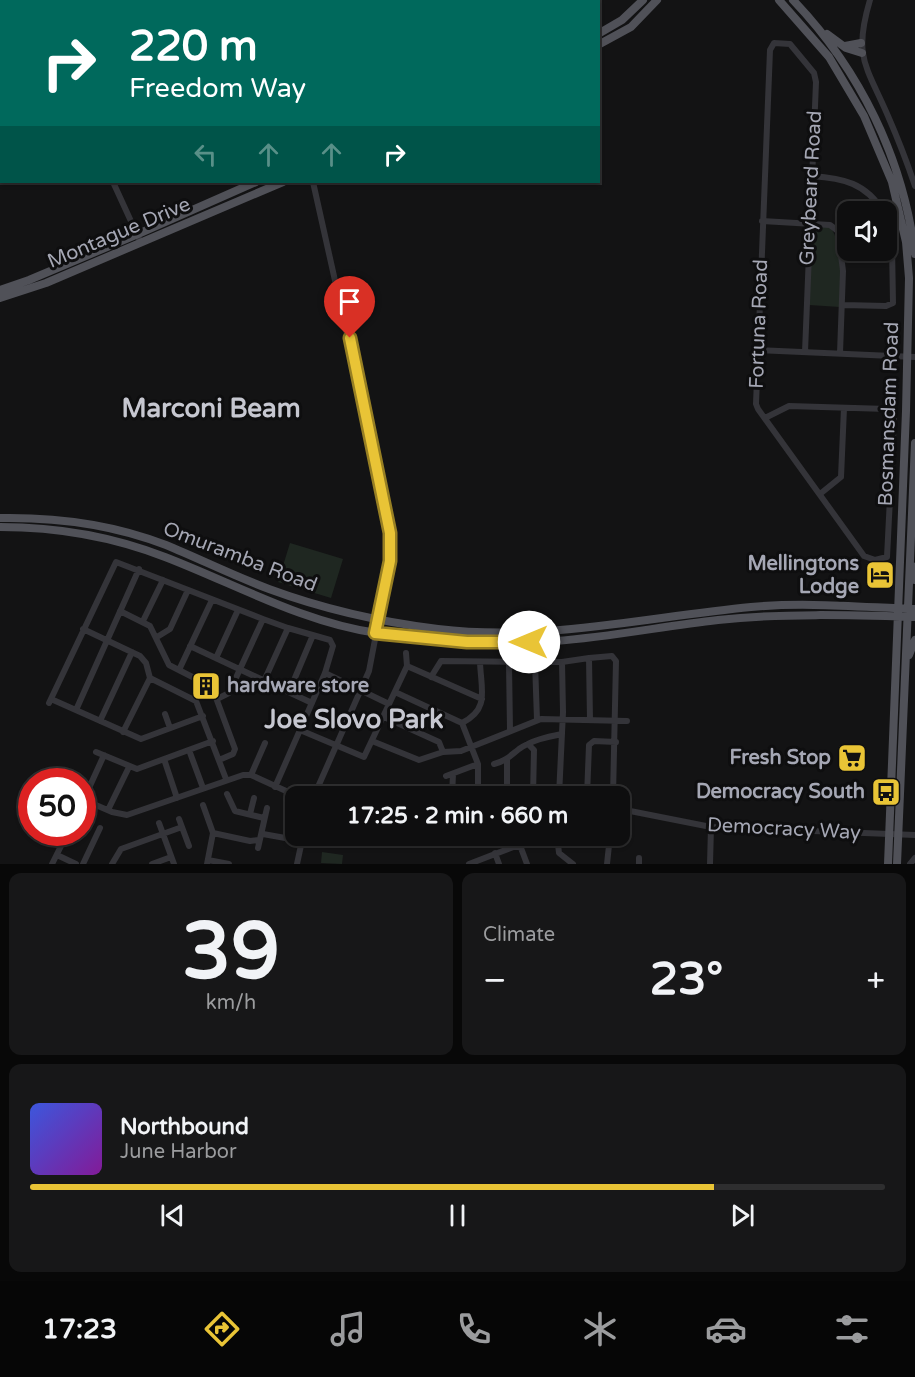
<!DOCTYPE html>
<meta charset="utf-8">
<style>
:root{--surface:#0e0e0f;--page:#171718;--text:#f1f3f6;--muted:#9b9c9e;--line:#2e2e2f;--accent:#e9c436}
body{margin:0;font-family:"Varela Round",sans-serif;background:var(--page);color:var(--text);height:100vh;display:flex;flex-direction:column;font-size:22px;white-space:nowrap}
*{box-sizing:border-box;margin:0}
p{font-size:20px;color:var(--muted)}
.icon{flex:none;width:33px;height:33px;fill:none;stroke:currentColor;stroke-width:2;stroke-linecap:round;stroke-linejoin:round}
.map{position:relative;height:864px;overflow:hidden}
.panel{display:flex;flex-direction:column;gap:9px;padding:9px;background:#080808;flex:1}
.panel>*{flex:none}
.hud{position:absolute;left:0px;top:0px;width:600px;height:183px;box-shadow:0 2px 4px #0004,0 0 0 2px var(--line);background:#00695c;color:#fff;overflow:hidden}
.controls{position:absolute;left:837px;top:201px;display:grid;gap:12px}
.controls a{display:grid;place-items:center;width:60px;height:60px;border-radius:12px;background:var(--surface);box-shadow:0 2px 4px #0004,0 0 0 2px var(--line);font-size:30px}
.speed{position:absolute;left:18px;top:768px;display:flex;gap:12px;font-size:30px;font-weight:700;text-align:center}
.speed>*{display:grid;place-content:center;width:78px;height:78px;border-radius:50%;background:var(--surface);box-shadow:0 2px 4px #0004,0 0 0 2px var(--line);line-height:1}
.speed .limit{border:9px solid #d22;background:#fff;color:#111}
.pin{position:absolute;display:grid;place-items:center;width:51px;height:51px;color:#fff;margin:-62px -26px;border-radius:50% 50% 50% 0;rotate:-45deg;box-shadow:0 0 6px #0007}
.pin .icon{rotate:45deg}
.me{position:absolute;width:66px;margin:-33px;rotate:270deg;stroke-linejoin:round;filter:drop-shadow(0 0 4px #0008)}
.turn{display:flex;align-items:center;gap:21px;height:126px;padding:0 30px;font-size:27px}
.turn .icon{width:78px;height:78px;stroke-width:2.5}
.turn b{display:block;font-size:42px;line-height:51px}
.lanes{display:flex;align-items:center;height:57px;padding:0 30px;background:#0003;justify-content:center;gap:30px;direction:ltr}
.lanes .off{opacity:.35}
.big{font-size:45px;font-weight:800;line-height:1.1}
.panel .card{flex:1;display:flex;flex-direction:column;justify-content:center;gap:9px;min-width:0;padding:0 21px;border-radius:12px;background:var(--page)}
.panel .dial{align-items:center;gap:0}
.dial b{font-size:78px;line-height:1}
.song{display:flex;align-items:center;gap:18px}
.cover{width:72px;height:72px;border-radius:9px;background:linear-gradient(135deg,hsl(230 70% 55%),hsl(290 70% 35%))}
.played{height:6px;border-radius:3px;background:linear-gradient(90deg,var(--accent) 80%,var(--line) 80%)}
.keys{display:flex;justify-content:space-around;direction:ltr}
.heat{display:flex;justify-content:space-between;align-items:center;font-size:33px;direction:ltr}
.panel .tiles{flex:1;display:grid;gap:9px;grid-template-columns:1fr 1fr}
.card:last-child{grid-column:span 2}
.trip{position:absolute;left:285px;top:786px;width:345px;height:60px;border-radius:12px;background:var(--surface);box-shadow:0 2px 4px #0004,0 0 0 2px var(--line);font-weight:800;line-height:60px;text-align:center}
.tab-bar{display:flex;height:96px;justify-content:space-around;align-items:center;background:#060606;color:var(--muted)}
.tab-bar .icon{width:42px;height:42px}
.tab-bar .current{color:var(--accent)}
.tab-bar b{font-size:27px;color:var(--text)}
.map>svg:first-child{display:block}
.green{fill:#1f2721}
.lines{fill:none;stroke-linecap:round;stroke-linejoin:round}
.minor{stroke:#343439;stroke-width:6}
.major{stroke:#505158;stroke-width:8}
.route-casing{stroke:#977f23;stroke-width:15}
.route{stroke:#e9c436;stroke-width:10}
.labels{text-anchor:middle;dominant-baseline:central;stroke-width:6;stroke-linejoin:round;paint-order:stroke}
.street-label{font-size:20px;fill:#a5a7b4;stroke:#0e0e0f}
.poi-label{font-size:20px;font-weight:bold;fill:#a5a7b4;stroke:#0e0e0f;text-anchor:end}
.district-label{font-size:26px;font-weight:bold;fill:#c6c7d0;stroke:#0e0e0f}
</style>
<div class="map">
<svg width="915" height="864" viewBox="0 0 915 864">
<rect width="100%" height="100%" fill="#131314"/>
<path class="green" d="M816,227H829C843,236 840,290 840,307L809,305L812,230Z
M290,543L343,559L331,598L278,582Z
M322,852L343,855L342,864L321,863Z"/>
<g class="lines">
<path class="minor" d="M213,0L215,2
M870,0C853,57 866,65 888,116C898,139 907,162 915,186
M0,66L2,68
M812,176C842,178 867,183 883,212
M113,182L141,243
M313,182L388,518L390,561L369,671L314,796
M762,221L830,225L838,231L843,271L840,353
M843,305L886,306L893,303L892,246L886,222
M757,350L915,357
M765,418L789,406L887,409L894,419L887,557L875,560L864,556L758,409L756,404L770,50L774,43L790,44L814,73L816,82L805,352
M820,494L841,477L844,408
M120,611L150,626L169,665L212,687L235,749L233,754L219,760
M143,621L163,580
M83,629L140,656L146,663L150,678L196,701L226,779
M157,637L170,629L188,590
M190,646L312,703
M216,658L238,610
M509,664L510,730
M407,666L482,699
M179,670L212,600
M325,673L389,704
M431,677L441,661L535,662
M289,692L313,635
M395,692L462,723
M51,699L141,739L203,716
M217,699L229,693L263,619L288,628L264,681
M49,703L116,562L263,619
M76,710L139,569
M165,714L170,728
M384,717L439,742L443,752
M537,720L535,662H562
M590,720L589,658L612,656L616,661L613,796
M100,721L132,652
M462,723L478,764V796
M462,723C490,709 481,690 480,662
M300,730L364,757L407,666L406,653
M123,732L150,678
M372,741L419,760L443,752L461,751L541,719L627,721
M528,744L534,750L533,796
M189,750L203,788
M96,752L137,769L213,741
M164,759L177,798
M494,764C506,761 510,756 519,749C532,740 547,737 562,734
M251,775L265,743
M446,776L478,764
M275,787L325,673L333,646L330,640L288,628
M227,794L235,811L264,818
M452,796L453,774
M507,796V760
M559,796L563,712L562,662L589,658
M587,796L589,745L594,741L616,742
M82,799L112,812L127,815L243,775H251L297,796
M84,799L104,755
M203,805L213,833L207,864
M620,809L711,827L915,835
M108,810L129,767
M250,814L254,798
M179,819L189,846
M159,823L174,864
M213,833L250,841L259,840
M263,834L302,841
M382,836C413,849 421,847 451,836
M557,836L559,853L573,864
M258,848L267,808
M495,853L499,864
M57,855L76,864
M208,860L229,864
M52,864L68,832
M83,864L100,828
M112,864L121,849L182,827
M152,864L171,857
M297,864L303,836
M469,864L516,846L521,848L527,864
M607,864L610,836
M639,864V858
M710,864L711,827
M910,864L915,858"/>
<path class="major" d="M779,0L829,57L864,116L892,182L906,242L909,278L906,411L888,864
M793,0C860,70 903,158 915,254
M598,34L622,20L643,0
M827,34L846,48L862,53
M598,45L631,27L657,0
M845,46L861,43
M0,290L29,280L138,234L256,182
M0,298L46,283L283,182
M0,518C57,517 112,524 166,545C200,559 234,576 269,589C323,609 381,622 438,629C544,642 646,617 751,607C805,602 860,607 915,609
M0,527C57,527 111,536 165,557C233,583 304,623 377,633C435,642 496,645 555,641C610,637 664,626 718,620C783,613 849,615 915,617
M912,566L915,580
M909,655L915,640
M897,864L915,443"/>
</g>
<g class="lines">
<g class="route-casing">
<path id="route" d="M350,338L390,533V561L375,633L467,642H529"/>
</g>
<use href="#route" class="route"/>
</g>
<defs>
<g id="hotel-square" transform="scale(1.5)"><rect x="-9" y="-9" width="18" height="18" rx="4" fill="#e9c436" stroke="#0e0e0f"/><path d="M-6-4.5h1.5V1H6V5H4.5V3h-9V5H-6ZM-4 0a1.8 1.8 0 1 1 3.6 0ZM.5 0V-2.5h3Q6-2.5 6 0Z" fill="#111"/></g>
<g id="building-square" transform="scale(1.5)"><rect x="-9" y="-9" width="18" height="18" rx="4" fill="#e9c436" stroke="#0e0e0f"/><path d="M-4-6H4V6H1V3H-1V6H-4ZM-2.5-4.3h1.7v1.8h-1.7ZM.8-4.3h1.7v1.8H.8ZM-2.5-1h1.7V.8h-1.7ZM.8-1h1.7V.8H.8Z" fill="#111"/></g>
<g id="supermarket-square" transform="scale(1.5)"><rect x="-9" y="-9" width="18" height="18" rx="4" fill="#e9c436" stroke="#0e0e0f"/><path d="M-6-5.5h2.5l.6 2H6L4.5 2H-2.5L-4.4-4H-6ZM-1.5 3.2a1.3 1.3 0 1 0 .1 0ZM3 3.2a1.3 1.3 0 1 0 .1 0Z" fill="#111"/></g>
<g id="bus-square" transform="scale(1.5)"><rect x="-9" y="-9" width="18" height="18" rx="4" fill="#e9c436" stroke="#0e0e0f"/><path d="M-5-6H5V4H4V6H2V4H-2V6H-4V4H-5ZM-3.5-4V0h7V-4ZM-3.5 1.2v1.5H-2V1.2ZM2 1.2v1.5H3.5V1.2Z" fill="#111"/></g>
</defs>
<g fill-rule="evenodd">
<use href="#hotel-square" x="880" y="575"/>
<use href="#building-square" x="206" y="686"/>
<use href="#supermarket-square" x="852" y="758"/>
<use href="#bus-square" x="886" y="792"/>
</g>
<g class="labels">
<g class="street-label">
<text transform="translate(811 188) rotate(-87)">Greybeard Road</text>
<text transform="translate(119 233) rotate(-23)">Montague Drive</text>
<text transform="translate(759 324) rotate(-88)">Fortuna Road</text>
<text transform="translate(889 414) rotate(-88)">Bosmansdam Road</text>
<text transform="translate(240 557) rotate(21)">Omuramba Road</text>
<text transform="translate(784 829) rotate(3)">Democracy Way</text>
</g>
<g class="poi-label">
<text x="859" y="564">Mellingtons<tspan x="859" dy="23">Lodge</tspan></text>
<text x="227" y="686" text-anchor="start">hardware store</text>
<text x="831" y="758">Fresh Stop</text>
<text x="865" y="792">Democracy South</text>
</g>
<g class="district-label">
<text x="211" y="408">Marconi Beam</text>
<text x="354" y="719">Joe Slovo Park</text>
</g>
</g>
</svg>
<div class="controls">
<a><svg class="icon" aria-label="sound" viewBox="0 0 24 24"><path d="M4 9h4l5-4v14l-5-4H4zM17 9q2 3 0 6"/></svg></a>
</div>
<div class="speed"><div class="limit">50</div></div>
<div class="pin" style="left:350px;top:338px;background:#d93025"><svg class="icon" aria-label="arrive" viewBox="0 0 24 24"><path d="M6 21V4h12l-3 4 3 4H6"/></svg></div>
<svg class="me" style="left:529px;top:642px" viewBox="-20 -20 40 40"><circle r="19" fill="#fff"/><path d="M0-13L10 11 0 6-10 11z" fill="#e9c436"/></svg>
<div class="trip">17:25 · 2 min · 660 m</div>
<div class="hud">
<div class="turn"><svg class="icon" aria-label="right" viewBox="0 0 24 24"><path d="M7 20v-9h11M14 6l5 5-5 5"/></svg><div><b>220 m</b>Freedom Way</div></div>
<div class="lanes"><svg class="icon off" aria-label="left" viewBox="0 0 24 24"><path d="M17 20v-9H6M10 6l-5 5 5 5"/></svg><svg class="icon off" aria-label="ahead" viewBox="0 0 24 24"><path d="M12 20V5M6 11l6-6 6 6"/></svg><svg class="icon off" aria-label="ahead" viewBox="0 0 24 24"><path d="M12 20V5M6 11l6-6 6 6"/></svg><svg class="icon" aria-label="right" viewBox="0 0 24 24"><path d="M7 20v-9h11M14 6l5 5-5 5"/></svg></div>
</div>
</div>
<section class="panel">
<div class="tiles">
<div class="card dial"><b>39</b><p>km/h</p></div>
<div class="card"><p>Climate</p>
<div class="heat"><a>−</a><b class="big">23°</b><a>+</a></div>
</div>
<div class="card">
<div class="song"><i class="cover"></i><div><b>Northbound</b><p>June Harbor</p></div></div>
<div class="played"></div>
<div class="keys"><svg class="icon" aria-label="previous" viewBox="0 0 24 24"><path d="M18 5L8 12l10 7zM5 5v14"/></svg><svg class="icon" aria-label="pause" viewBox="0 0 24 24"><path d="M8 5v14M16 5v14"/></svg><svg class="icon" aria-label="next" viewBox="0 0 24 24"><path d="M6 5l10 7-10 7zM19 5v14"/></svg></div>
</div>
</div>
</section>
<nav class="tab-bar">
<b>17:23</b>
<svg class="icon current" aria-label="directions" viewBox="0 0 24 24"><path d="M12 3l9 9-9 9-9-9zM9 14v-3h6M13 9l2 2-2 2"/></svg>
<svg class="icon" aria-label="music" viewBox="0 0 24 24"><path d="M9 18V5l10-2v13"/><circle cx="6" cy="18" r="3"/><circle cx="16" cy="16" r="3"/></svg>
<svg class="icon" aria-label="phone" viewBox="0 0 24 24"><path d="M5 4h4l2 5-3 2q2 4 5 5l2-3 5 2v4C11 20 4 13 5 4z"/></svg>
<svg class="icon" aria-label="climate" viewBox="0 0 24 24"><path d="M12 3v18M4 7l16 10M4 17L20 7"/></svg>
<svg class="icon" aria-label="car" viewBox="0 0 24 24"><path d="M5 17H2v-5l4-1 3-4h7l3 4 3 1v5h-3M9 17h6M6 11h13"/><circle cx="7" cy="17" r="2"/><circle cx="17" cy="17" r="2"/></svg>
<svg class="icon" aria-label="filters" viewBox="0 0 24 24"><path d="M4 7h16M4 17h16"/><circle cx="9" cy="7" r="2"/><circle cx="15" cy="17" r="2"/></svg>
</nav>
